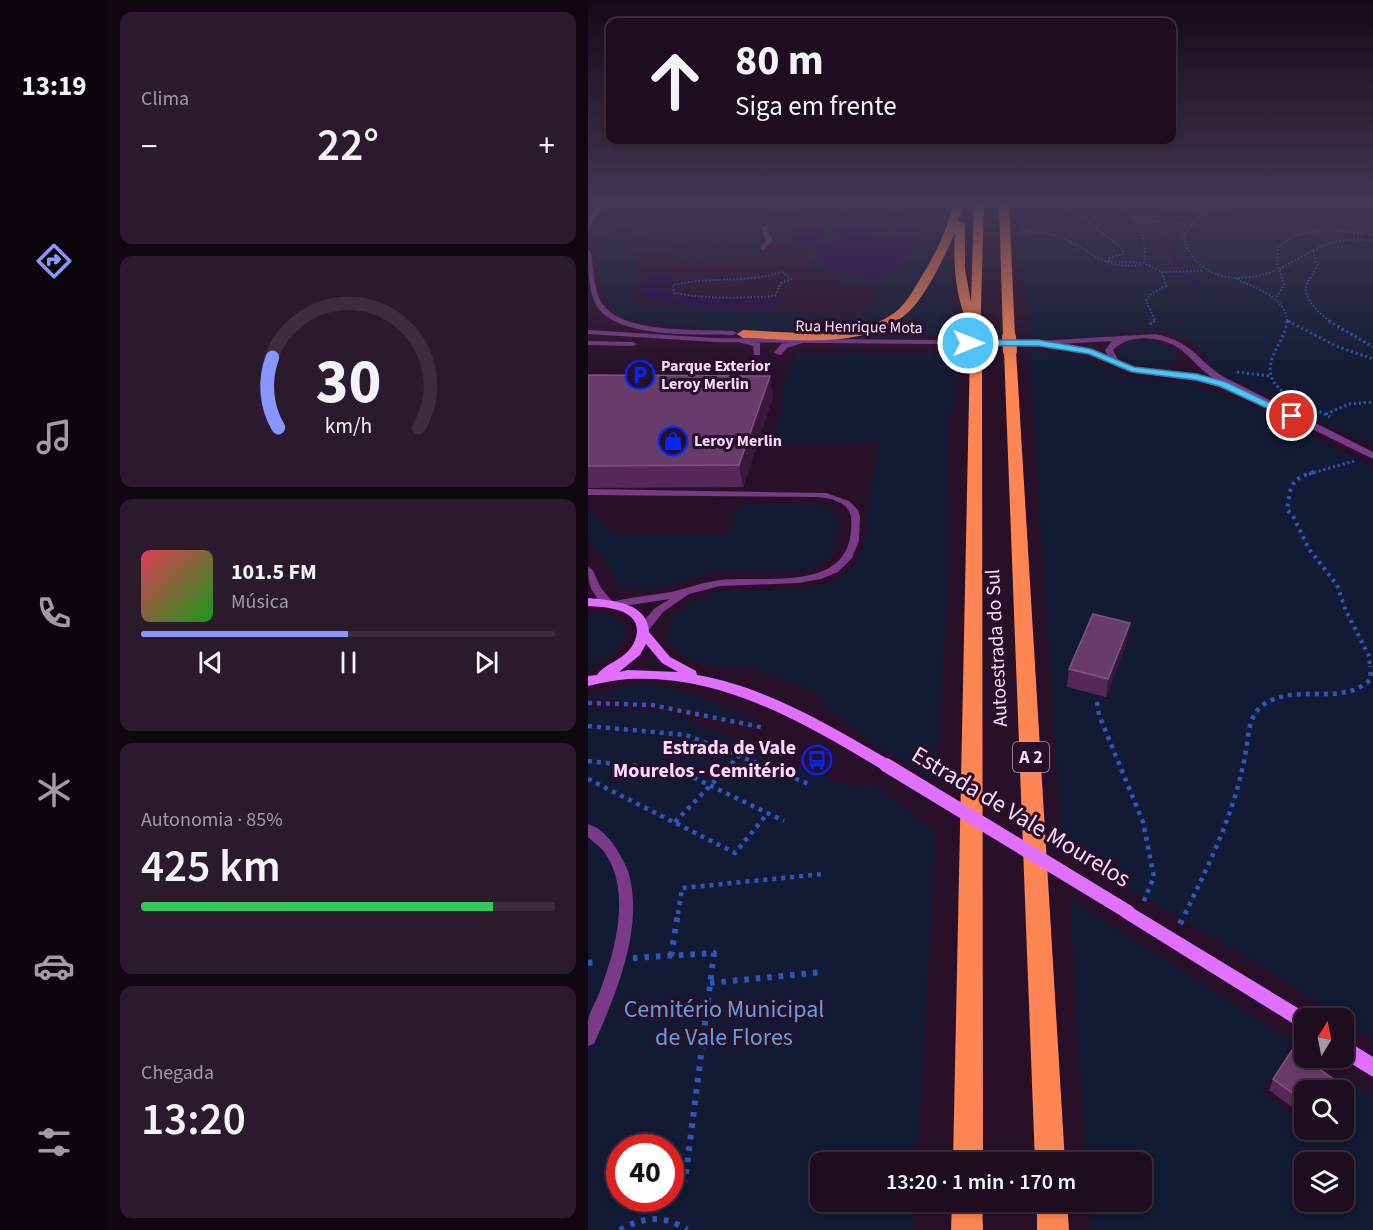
<!DOCTYPE html>
<html lang="pt">
<meta charset="utf-8">
<style>
:root{--surface:#1e0c1f;--page:#2b1a2c;--text:#f1f3f6;--muted:#a19ba4;--line:#3c2c3d;--accent:#8696fa}
body{margin:0;font-family:"Source Sans 3",sans-serif;background:var(--page);color:var(--text);height:100vh;display:flex;flex-direction:column;font-size:22px;white-space:nowrap}
*{box-sizing:border-box;margin:0}
p{font-size:20px;color:var(--muted)}
.icon{flex:none;width:33px;height:33px;fill:none;stroke:currentColor;stroke-width:2;stroke-linecap:round;stroke-linejoin:round}
.map{position:relative;flex:1;overflow:hidden}
.details{display:flex;flex-direction:column;gap:12px;padding:12px;background:#100711;width:480px}
.details>*{flex:none}
.banner{position:absolute;left:18px;top:18px;width:570px;height:126px;border-radius:12px;box-shadow:0 3px 9px #0003,0 0 0 2px var(--line);background:#1e0c1f;color:var(--text);overflow:hidden}
.needle{width:39px;rotate:10deg}
.fabs{position:absolute;left:706px;top:1008px;display:grid;gap:12px}
.fabs a{display:grid;place-items:center;width:60px;height:60px;border-radius:12px;background:var(--surface);box-shadow:0 3px 9px #0003,0 0 0 2px var(--line);font-size:30px}
.speed{position:absolute;left:18px;top:1134px;display:flex;gap:12px;font-size:30px;font-weight:700;text-align:center}
.speed>*{display:grid;place-content:center;width:78px;height:78px;border-radius:50%;background:var(--surface);box-shadow:0 3px 9px #0003,0 0 0 2px var(--line);line-height:1}
.speed .limit{border:9px solid #d22;background:#fff;color:#111}
.pin{position:absolute;display:grid;place-items:center;width:51px;height:51px;color:#fff;margin:-26px;border:3px solid #fff;border-radius:50%;box-shadow:0 2px 6px #0007}
.me{position:absolute;width:66px;margin:-33px;rotate:90deg;stroke-linejoin:round;filter:drop-shadow(0 0 4px #0008)}
.turn{display:flex;align-items:center;gap:21px;height:126px;padding:0 30px;font-size:27px}
.turn .icon{width:78px;height:78px;stroke-width:2.5}
.turn b{display:block;font-size:42px;line-height:51px}
.big{font-size:45px;font-weight:600;line-height:1.1}
.details .tile{flex:1;display:flex;flex-direction:column;justify-content:center;gap:9px;min-width:0;padding:0 21px;border-radius:12px;background:var(--page)}
.details .dial{align-items:center;gap:0}
.dial svg{height:156px;overflow:visible;fill:none;stroke:var(--line);stroke-width:7;stroke-linecap:round;text-anchor:middle}
.dial text{fill:var(--text);stroke:none}
.song{display:flex;align-items:center;gap:18px}
.cover{width:72px;height:72px;border-radius:9px;background:linear-gradient(135deg,hsl(350 70% 55%),hsl(120 70% 35%))}
.played{height:6px;border-radius:3px;background:linear-gradient(90deg,var(--accent) 50%,var(--line) 50%)}
.keys{display:flex;justify-content:space-around;direction:ltr}
.heat{display:flex;justify-content:space-between;align-items:center;font-size:33px;direction:ltr}
.charge{height:9px;border-radius:4px;background:linear-gradient(90deg,#34c759 85%,var(--line) 0)}
.trip{position:absolute;left:222px;top:1152px;width:342px;height:60px;border-radius:12px;background:var(--surface);box-shadow:0 3px 9px #0003,0 0 0 2px var(--line);font-weight:600;line-height:60px;text-align:center}
main{display:flex;flex:1;min-height:0}
.dock{display:flex;flex-direction:column;width:108px;justify-content:space-around;align-items:center;background:#0c050c;color:var(--muted)}
.dock .icon{width:42px;height:42px}
.dock .selected{color:var(--accent)}
.dock b{font-size:27px;color:var(--text)}
.map>svg:first-child{display:block}
.green{fill:#121b33;fill-rule:evenodd}
.water{fill:#230949}
.lines{fill:none;stroke-linecap:round;stroke-linejoin:round}
.stream{stroke:#230949;stroke-width:4}
.path-far4{stroke:#2d57be;stroke-width:2;stroke-dasharray:1.5 2;stroke-linecap:butt}
.path-far3{stroke:#2d57be;stroke-width:3;stroke-dasharray:2 3;stroke-linecap:butt}
.path-far2{stroke:#2d57be;stroke-width:4;stroke-dasharray:3 4.5;stroke-linecap:butt}
.path-far1{stroke:#2d57be;stroke-width:4.5;stroke-dasharray:4 5;stroke-linecap:butt}
.path{stroke:#2d57be;stroke-width:6;stroke-dasharray:4.5 7;stroke-linecap:butt}
.service{fill:#7a3a89;fill-rule:evenodd}
.tertiary{fill:#7a3a89;fill-rule:evenodd}
.secondary{fill:#e16fff;fill-rule:evenodd}
.motorway{fill:#ff8553;fill-rule:evenodd}
.secondary-bridge{stroke:#e16fff;stroke-width:14}
.motorway-bridge{stroke:#ff8553;stroke-width:14}
.wall{fill:#552858}
.shaded-wall{fill:#3c173d}
.building{fill:#673b6a;stroke:#7e5481;stroke-width:1.5}
.route{fill:#4fc3f7;stroke:#337fa1;stroke-width:1.5}
.labels{text-anchor:middle;dominant-baseline:central;stroke-width:6;stroke-linejoin:round;paint-order:stroke}
.far-street-label{font-size:16px;fill:#fad8ff;stroke:#281029}
.far-poi-label{font-size:16px;font-weight:bold;fill:#fad8ff;stroke:#281029;text-anchor:start}
.shield{fill:#281029;stroke:#bb9cbf;stroke-width:1.5}
.shield-label{font-size:18px;font-weight:bold;fill:#fad8ff}
.street-label{font-size:20px;fill:#fad8ff;stroke:#281029}
.poi-label{font-size:20px;font-weight:bold;fill:#fad8ff;stroke:#281029;text-anchor:end}
.near-street-label{font-size:24px;fill:#fad8ff;stroke:#281029}
.near-park-label{font-size:24px;fill:#609fe3;stroke:#281029}
</style>
<main>
<nav class="dock">
<b>13:19</b>
<svg class="icon selected" aria-label="directions" viewBox="0 0 24 24"><path d="M12 3l9 9-9 9-9-9zM9 14v-3h6M13 9l2 2-2 2"/></svg>
<svg class="icon" aria-label="music" viewBox="0 0 24 24"><path d="M9 18V5l10-2v13"/><circle cx="6" cy="18" r="3"/><circle cx="16" cy="16" r="3"/></svg>
<svg class="icon" aria-label="phone" viewBox="0 0 24 24"><path d="M5 4h4l2 5-3 2q2 4 5 5l2-3 5 2v4C11 20 4 13 5 4z"/></svg>
<svg class="icon" aria-label="climate" viewBox="0 0 24 24"><path d="M12 3v18M4 7l16 10M4 17L20 7"/></svg>
<svg class="icon" aria-label="car" viewBox="0 0 24 24"><path d="M5 17H2v-5l4-1 3-4h7l3 4 3 1v5h-3M9 17h6M6 11h13"/><circle cx="7" cy="17" r="2"/><circle cx="17" cy="17" r="2"/></svg>
<svg class="icon" aria-label="filters" viewBox="0 0 24 24"><path d="M4 7h16M4 17h16"/><circle cx="9" cy="7" r="2"/><circle cx="15" cy="17" r="2"/></svg>
</nav>
<section class="details">
<div class="tile"><p>Clima</p>
<div class="heat"><a>−</a><b class="big">22°</b><a>+</a></div>
</div>
<div class="tile dial"><svg viewBox="0 0 100 80">
<path d="M14 69A42 42 0 1 1 86 69"/>
<path d="M14 69A42 42 0 0 1 11 33" stroke="#8696fa"/>
<text x="50" y="56" font-size="32" font-weight="700">30</text>
<text x="50" y="72" font-size="11">km/h</text>
</svg></div>
<div class="tile">
<div class="song"><i class="cover"></i><div><b>101.5 FM</b><p>Música</p></div></div>
<div class="played"></div>
<div class="keys"><svg class="icon" aria-label="previous" viewBox="0 0 24 24"><path d="M18 5L8 12l10 7zM5 5v14"/></svg><svg class="icon" aria-label="pause" viewBox="0 0 24 24"><path d="M8 5v14M16 5v14"/></svg><svg class="icon" aria-label="next" viewBox="0 0 24 24"><path d="M6 5l10 7-10 7zM19 5v14"/></svg></div>
</div>
<div class="tile"><p>Autonomia · 85%</p><b class="big">425 km</b><div class="charge"></div></div>
<div class="tile"><p>Chegada</p><b class="big">13:20</b></div>
</section>
<div class="map">
<svg width="785" height="1230" viewBox="0 0 785 1230">
<rect width="100%" height="100%" fill="#281029"/>
<path class="green" d="M21,203H30L25,214L27,231L4,237L10,218Z
M36,203H360C357,216 356,231 351,243C347,254 314,306 306,312C254,345 118,328 56,323C16,313 18,306 10,269C8,260 5,250 7,241L34,237L83,248L184,251L200,255L110,258L45,253L52,278L42,290L44,297L62,305L260,317L281,309L289,292L285,287L252,285L255,278L226,267L222,249C207,249 192,248 184,235L177,236L176,240C150,253 8,255 36,203Z
M429,203H785V446L633,374C618,365 616,349 602,341C568,322 540,334 506,337C484,339 462,338 441,337Z
M362,257L366,300L362,330C357,334 348,334 342,337H261C304,328 319,320 341,282C347,273 352,262 362,257Z
M550,340L572,342L588,350L590,357C577,372 546,368 532,356L531,351L538,343Z
M362,350L370,369L367,398L359,428L362,552L348,781L293,748L241,710L226,690L153,665L131,668L123,666L97,657L87,650L81,642L79,635L85,617L103,602L118,596L117,593C162,586 260,605 275,547L291,442L182,445L196,405L193,391L208,353L345,354L348,356Z
M441,351L485,354L501,359L534,376L599,382L650,399L785,467V1040L673,965L474,850Z
M215,503C229,504 243,506 251,519C251,533 249,552 236,561C209,580 156,566 123,573C96,578 70,595 42,589C24,585 25,572 17,559C13,553 6,548 0,543V511L29,536H138L153,504Z
M0,613C17,613 36,616 37,636L26,654L0,668Z
M52,684C98,688 137,706 177,728L73,705L0,699V695Z
M0,707L80,712L260,786L287,784L348,832L329,1162H232V1202H327L325,1230H0ZM32,1148H82V1198H32Z
M481,898L705,1042L674,1094L717,1124V1130H756V1090H745L754,1074L785,1096V1230H502L500,1202H554V1162H498ZM717,1162H756V1202H717Z"/>
<path class="water" d="M176,203H254L261,210L185,218Z
M269,203H330L329,210L274,209Z
M314,219L335,221L334,234L306,233L307,220Z
M279,220L298,221V233L248,237L240,227L247,222Z
M225,224L236,228V237L220,242L207,240L205,228Z
M280,237L332,238L333,241C291,285 298,286 239,266L235,262L230,249L232,245L246,240Z
M80,273L85,275L78,282L81,293L87,296L78,303L51,294C48,278 67,274 80,273Z
M94,296L161,302L186,299L189,309H131L84,304Z"/>
<g class="lines">
<path class="stream" d="M557,203L558,207L575,224L578,243L588,261L617,291"/>
<path class="path-far4" d="M475,203L533,247L536,254L521,258V261L556,263L574,272L578,286L564,293L558,300L567,321L565,322
M665,203L618,212L594,235C609,282 653,286 693,268C710,260 725,248 743,243C757,238 771,240 785,241
M534,204L618,212L614,203
M536,205C551,219 560,242 556,263
M550,220L605,224
M432,231C446,232 461,232 474,238C504,251 516,270 552,265
M725,251L729,265C727,273 719,280 718,287C716,301 734,315 743,322
M194,272L203,279L193,283L187,296C152,298 120,299 86,293L85,285C121,276 158,284 194,272Z
M574,272L615,271
M646,278C665,287 699,297 699,322
M687,300L696,285L689,263L690,247C716,223 753,231 785,235
M699,320L703,322"/>
<path class="path-far3" d="M699,321C698,334 690,344 685,356C670,392 718,403 742,417
M700,321L748,346L785,359
M741,321L785,347
M562,324L567,321
M649,372L681,376
M738,414L761,404L785,402
M721,474L766,461"/>
<path class="path-far2" d="M726,472C701,479 703,487 699,510L705,516L721,549L749,585L758,611L781,656L782,667"/>
<path class="path-far1" d="M509,702L511,715L555,822L566,877L555,903
M0,703L64,705L177,728
M0,726L98,735L221,784
M0,761L90,770L196,821
M0,779L147,853L180,813
M87,822L151,756
M90,914L94,888L235,874
M597,914C622,862 646,814 657,756C661,737 659,714 678,703C712,683 754,707 783,679L782,666"/>
<path class="path" d="M592,924L597,913
M83,956L90,913
M45,958L126,953L97,1181
M0,963L11,962
M122,983L235,972
M32,1230C55,1217 76,1214 99,1230"/>
<path class="service" d="M176,226L179,228L184,241L175,250L172,248L178,241L173,228Z
M153,339L172,343V355H166L165,346L151,342V340Z
M215,339L219,341L217,342L199,348L193,355L186,353L193,344Z
M0,489L238,493L261,501L270,510L272,517L271,541L264,558L250,572L233,579L210,583L132,586L101,594L75,612L60,631H52L51,628L52,625L67,608L82,599L28,607L24,606L23,604L24,602C44,597 64,595 83,592C100,588 116,582 133,580C172,575 252,592 262,538C263,530 265,518 261,511C255,500 239,498 228,497L0,495Z
M0,824C14,828 26,843 32,855C35,860 38,866 40,871C57,926 28,994 6,1044L0,1046C0,1038 0,1030 0,1022C1,1011 10,999 13,988C28,948 43,891 17,853C13,847 5,842 0,837Z"/>
<path class="tertiary" d="M7,203L0,209L1,203Z
M13,203H19L7,217L2,229L0,230L1,217Z
M0,250L3,252C6,269 5,292 16,306C38,334 112,329 145,331L149,333L145,335C110,334 28,339 8,305C0,289 0,268 0,250Z
M0,330L127,338L451,341L567,334C606,342 607,359 636,377L785,452V459L651,393L610,381L542,372L500,354L476,347L480,345L506,350L520,356L517,350L524,341L451,345L127,342L0,334ZM556,338C599,341 597,360 628,380L599,374L547,368L530,360L525,350C534,341 544,339 556,338Z
M0,341L45,342L49,344L45,346L0,345Z
M0,567L4,569L13,588L25,602L23,605H15C3,590 0,587 0,567Z"/>
<path class="secondary" d="M0,598C22,600 60,602 61,632L82,657L108,671L109,675C179,687 243,726 303,761L305,765L303,769L298,770L293,769C216,723 134,674 41,679C27,680 13,683 0,686V676L9,675C16,664 33,661 42,649C46,644 48,639 49,632C50,608 16,607 0,606ZM58,644L74,663L90,672L40,670L31,672L52,655Z
M540,905L723,1016L724,1018H717V1031L534,917L532,912L534,907Z
M756,1039L785,1057V1077L754,1058H756Z"/>
<path class="motorway" d="M365,203H375L370,221L377,223V269L383,302L386,203H396L392,340L388,341L382,337L383,318L376,315C367,288 365,261 367,232C357,256 337,299 317,315C274,350 206,339 155,338L149,334L155,330C201,332 274,342 311,309C320,300 326,289 332,279C347,255 359,231 365,203Z
M411,203H421L427,337L421,341L415,337Z
M388,346L394,350L395,1162H365L382,350Z
M422,347L428,351L477,1162H447L416,351Z
M364,1202H394L395,1230H363Z
M449,1202H479L481,1230H449Z"/>
<path class="secondary-bridge" d="M298,765L540,912"/>
<path class="motorway-bridge" d="M388,337V350
M421,337L422,351"/>
</g>
<path class="wall" d="M0,375L185,396L155,487L0,488Z
M539,641L518,697L479,687L481,669Z
M685,1079L717,1090V1117L681,1090Z"/>
<path class="shaded-wall" d="M182,376L185,396L155,487L151,465Z
M542,623L539,641L518,697L520,679Z"/>
<path class="building" d="M0,375L182,376L151,465L0,466Z
M505,614L542,623L520,679L481,669Z
M704,1050L747,1080L741,1090H717V1102L685,1079Z"/>
<linearGradient id="sky" x2="0" y2="1"><stop stop-color="#160917"/><stop offset="0.54" stop-color="#423754"/><stop offset="1" stop-color="#423754" stop-opacity="0"/></linearGradient>
<rect width="785" height="375" fill="url(#sky)"/>
<path class="route" d="M380,340H451L503,349L546,367L609,374L638,382L709,416L700,418L631,386L608,380L544,372L501,354L451,346L377,345V341Z"/>
<defs>
<g id="parking-ring" transform="scale(1.5)"><circle r="9.5" fill="#281029" stroke="#0425ff" stroke-width="1.5"/><path d="M-3.5-5.5H1a3.5 3.5 0 0 1 0 7H-1V5.5H-3.5ZM-1-3.4V-.6H.8a1.4 1.4 0 0 0 0-2.8Z" fill="#0425ff"/></g>
<g id="shop-ring" transform="scale(1.5)"><circle r="9.5" fill="#281029" stroke="#0425ff" stroke-width="1.5"/><path d="M-5-2.5h2.3a2.7 3.5 0 0 1 5.4 0H5L5.5 6h-11ZM-1.5-2.5h3a1.5 2.3 0 0 0-3 0Z" fill="#0425ff"/></g>
<g id="bus-ring" transform="scale(1.5)"><circle r="9.5" fill="#281029" stroke="#0425ff" stroke-width="1.5"/><path d="M-5-6H5V4H4V6H2V4H-2V6H-4V4H-5ZM-3.5-4V0h7V-4ZM-3.5 1.2v1.5H-2V1.2ZM2 1.2v1.5H3.5V1.2Z" fill="#0425ff"/></g>
</defs>
<g fill-rule="evenodd">
<use href="#parking-ring" x="52" y="375"/>
<use href="#shop-ring" x="85" y="441"/>
<use href="#bus-ring" x="229" y="760"/>
</g>
<g class="labels">
<g class="far-street-label">
<text transform="translate(271 327) rotate(1)">Rua Henrique Mota</text>
</g>
<g class="far-poi-label">
<text x="73" y="366">Parque Exterior<tspan x="73" dy="18">Leroy Merlin</tspan></text>
<text x="106" y="441">Leroy Merlin</text>
</g>
<rect class="shield" x="425" y="742" width="36" height="30" rx="4.5"/>
<g class="shield-label">
<text x="443" y="757">A 2</text>
</g>
<g class="street-label">
<text transform="translate(409 648) rotate(-93)">Autoestrada do Sul</text>
</g>
<g class="poi-label">
<text x="208" y="748">Estrada de Vale<tspan x="208" dy="23">Mourelos - Cemitério</tspan></text>
</g>
<g class="near-street-label">
<text transform="translate(433 817) rotate(31)">Estrada de Vale Mourelos</text>
</g>
<g class="near-park-label">
<text x="136" y="1009">Cemitério Municipal<tspan x="136" dy="28">de Vale Flores</tspan></text>
</g>
</g>
</svg>
<div class="fabs">
<a><svg class="needle" viewBox="-14 -14 28 28"><path d="M0-13l5 13h-10z" fill="#e53935"/><path d="M0 13l5-13h-10z" fill="#a19ba4"/></svg></a>
<a><svg class="icon" aria-label="search" viewBox="0 0 24 24"><circle cx="10" cy="10" r="6"/><path d="M15 15l6 6"/></svg></a>
<a><svg class="icon" aria-label="layers" viewBox="0 0 24 24"><path d="M12 4l9 5-9 5-9-5zM3 14l9 5 9-5"/></svg></a>
</div>
<div class="speed"><div class="limit">40</div></div>
<div class="pin" style="left:704px;top:416px;background:#d93025"><svg class="icon" aria-label="arrive" viewBox="0 0 24 24"><path d="M6 21V4h12l-3 4 3 4H6"/></svg></div>
<svg class="me" style="left:380px;top:343px" viewBox="-20 -20 40 40"><circle r="17" fill="#4fc3f7" stroke="#fff" stroke-width="3"/><path d="M0-11L8 9 0 5-8 9z" fill="#fff"/></svg>
<div class="trip">13:20 · 1 min · 170 m</div>
<div class="banner">
<div class="turn"><svg class="icon" aria-label="ahead" viewBox="0 0 24 24"><path d="M12 20V5M6 11l6-6 6 6"/></svg><div><b>80 m</b>Siga em frente</div></div>
</div>
</div>
</main>
